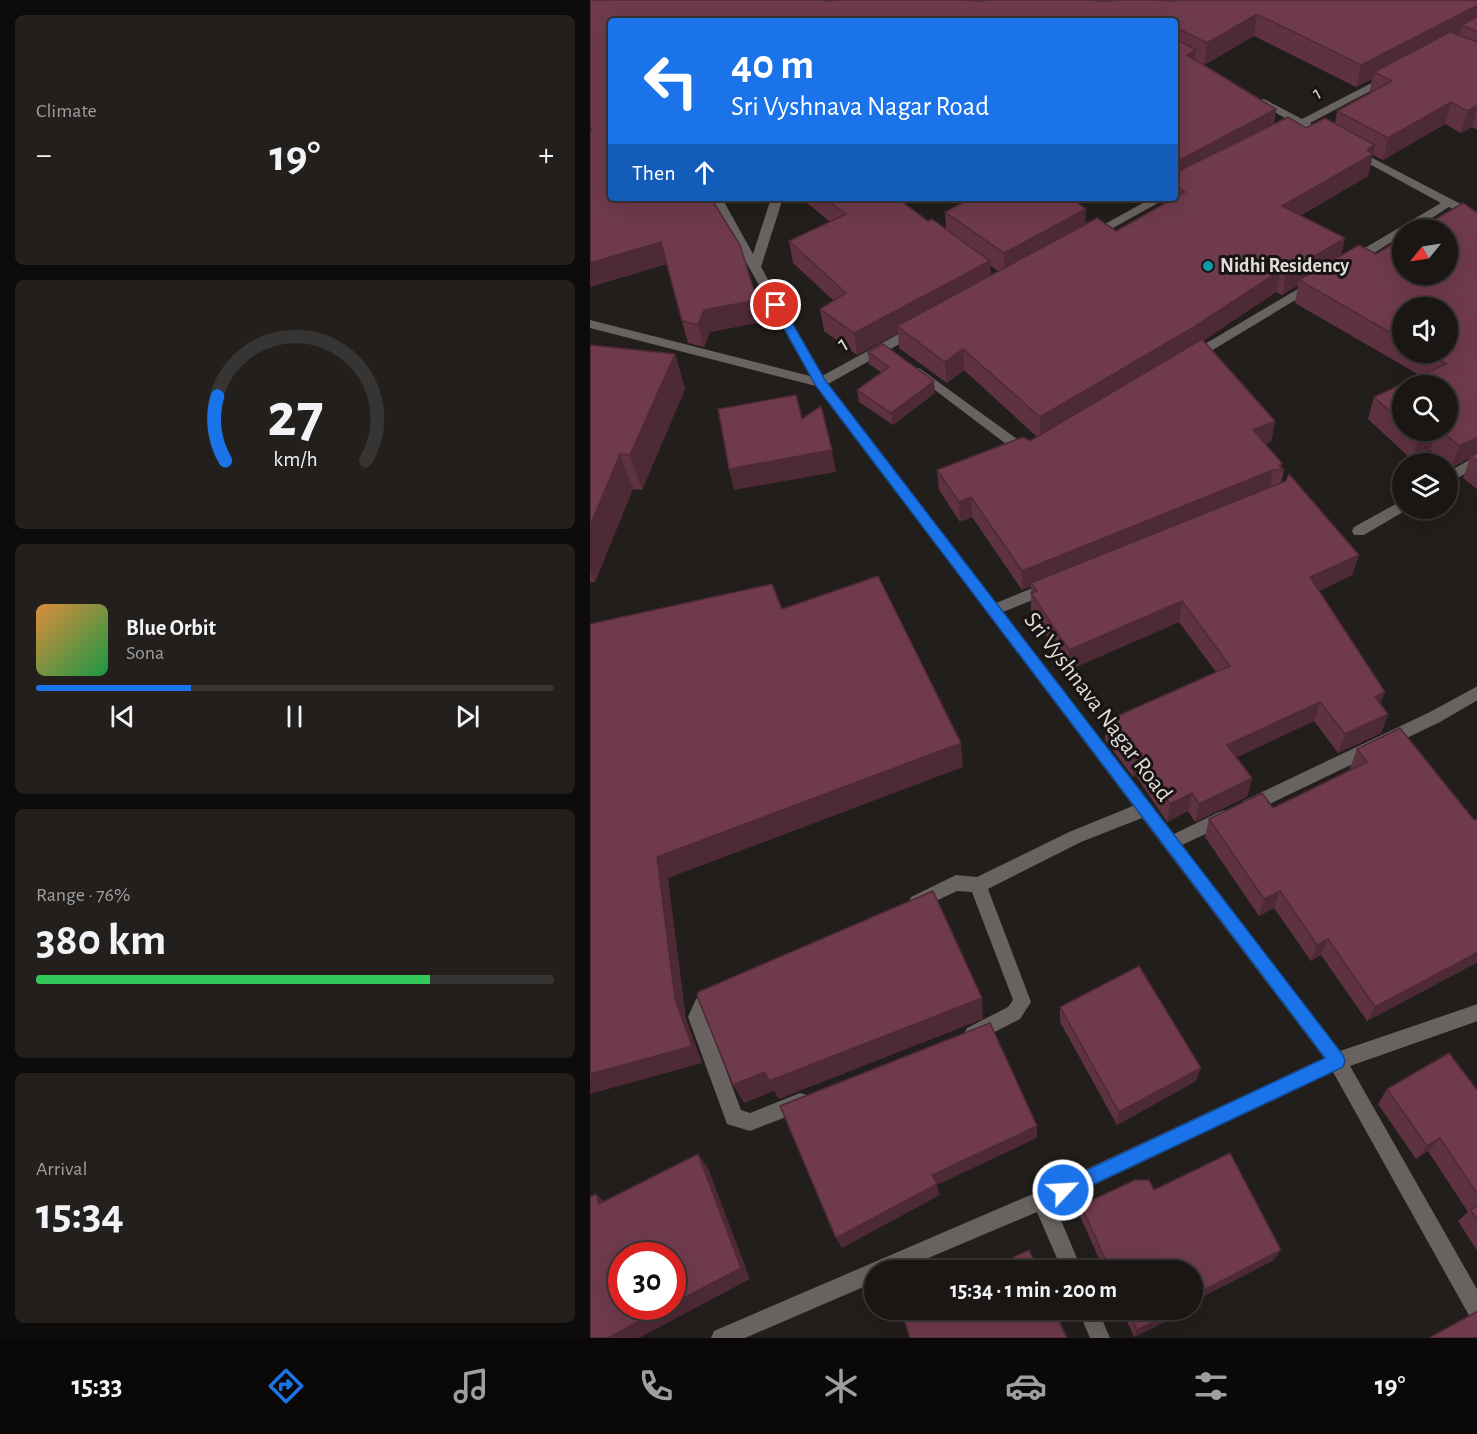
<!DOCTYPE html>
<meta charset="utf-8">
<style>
:root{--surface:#191614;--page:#221f1d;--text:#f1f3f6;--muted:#9f9fa0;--line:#373534;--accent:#1a73e8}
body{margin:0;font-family:"Alegreya Sans",sans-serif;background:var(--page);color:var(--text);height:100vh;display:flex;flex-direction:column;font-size:22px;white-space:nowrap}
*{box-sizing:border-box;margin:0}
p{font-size:20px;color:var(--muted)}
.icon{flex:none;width:33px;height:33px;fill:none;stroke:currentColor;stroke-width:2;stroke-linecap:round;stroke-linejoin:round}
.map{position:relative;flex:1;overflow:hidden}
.side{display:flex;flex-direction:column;gap:15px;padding:15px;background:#0e0c0b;width:590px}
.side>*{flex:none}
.top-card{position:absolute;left:18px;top:18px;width:570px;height:183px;border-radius:6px;box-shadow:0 6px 24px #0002,0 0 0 2px var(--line);background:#1a73e8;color:#fff;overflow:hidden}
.needle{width:39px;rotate:240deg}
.tools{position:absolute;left:802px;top:219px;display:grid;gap:12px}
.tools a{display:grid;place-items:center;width:66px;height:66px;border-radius:50%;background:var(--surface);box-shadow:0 6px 24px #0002,0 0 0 2px var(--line);font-size:30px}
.speed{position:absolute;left:18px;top:1242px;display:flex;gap:12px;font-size:30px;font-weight:700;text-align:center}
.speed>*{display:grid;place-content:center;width:78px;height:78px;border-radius:50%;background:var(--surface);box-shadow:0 6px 24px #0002,0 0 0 2px var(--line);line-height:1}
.speed .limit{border:9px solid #d22;background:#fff;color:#111}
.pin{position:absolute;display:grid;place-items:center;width:51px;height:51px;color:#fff;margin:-26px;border:3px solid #fff;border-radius:50%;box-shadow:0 2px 6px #0007}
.me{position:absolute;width:66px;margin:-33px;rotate:65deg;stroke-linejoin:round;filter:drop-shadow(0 0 4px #0008)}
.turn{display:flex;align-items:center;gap:21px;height:126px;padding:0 24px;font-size:27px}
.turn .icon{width:78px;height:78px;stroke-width:2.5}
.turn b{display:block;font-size:42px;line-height:51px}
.then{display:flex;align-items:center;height:57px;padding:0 24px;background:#0003;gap:12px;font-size:22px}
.big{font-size:45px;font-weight:700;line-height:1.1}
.side .widget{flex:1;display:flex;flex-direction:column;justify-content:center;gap:9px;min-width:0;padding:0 21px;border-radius:9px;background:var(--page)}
.side .dial{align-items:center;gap:0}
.dial svg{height:156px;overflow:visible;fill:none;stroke:var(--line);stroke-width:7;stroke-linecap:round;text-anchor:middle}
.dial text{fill:var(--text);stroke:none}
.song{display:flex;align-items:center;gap:18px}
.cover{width:72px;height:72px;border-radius:9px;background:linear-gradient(135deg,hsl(30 70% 55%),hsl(140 70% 35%))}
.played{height:6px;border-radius:3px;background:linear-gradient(90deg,var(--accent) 30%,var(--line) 30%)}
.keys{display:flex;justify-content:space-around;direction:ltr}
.heat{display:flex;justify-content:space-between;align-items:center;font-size:33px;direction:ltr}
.charge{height:9px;border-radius:4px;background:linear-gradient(90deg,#34c759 76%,var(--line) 0)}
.trip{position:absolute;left:274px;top:1260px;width:339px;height:60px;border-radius:30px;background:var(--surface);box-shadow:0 6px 24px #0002,0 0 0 2px var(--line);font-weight:700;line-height:60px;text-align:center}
.menu{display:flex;height:96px;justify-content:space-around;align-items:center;background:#0a0908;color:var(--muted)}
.menu .icon{width:42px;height:42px}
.menu .active{color:var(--accent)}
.menu b{font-size:27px;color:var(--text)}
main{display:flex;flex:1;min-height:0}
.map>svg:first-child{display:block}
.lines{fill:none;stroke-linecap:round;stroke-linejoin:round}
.minor{fill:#686360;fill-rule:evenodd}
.wall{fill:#5f3242;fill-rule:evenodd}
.shaded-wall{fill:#4e2936}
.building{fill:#6f3a4d;stroke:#4e2936;stroke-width:1.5}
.route{fill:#1a73e8;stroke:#114b97;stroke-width:1.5}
.culture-dot{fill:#0f9aa8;stroke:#181412;stroke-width:2}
.labels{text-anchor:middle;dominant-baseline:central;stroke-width:6;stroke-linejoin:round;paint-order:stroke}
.far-street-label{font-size:20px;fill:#dfdcdb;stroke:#181412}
.far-poi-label{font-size:20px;font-weight:bold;fill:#dfdcdb;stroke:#181412;text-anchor:start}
.street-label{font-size:24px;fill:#dfdcdb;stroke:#181412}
</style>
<main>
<section class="side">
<div class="widget"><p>Climate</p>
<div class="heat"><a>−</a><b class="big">19°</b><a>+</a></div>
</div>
<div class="widget dial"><svg viewBox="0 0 100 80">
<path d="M14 69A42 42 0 1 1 86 69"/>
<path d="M14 69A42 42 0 0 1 10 36" stroke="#1a73e8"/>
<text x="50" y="56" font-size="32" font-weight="700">27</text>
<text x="50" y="72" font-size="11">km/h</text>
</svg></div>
<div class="widget">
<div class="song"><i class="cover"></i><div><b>Blue Orbit</b><p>Sona</p></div></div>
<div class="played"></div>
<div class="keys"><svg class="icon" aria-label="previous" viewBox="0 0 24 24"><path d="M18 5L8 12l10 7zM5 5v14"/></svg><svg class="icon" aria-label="pause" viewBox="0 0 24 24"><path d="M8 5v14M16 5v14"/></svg><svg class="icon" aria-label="next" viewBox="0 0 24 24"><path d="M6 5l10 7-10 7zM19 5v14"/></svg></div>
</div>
<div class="widget"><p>Range · 76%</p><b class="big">380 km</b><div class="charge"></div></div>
<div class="widget"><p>Arrival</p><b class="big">15:34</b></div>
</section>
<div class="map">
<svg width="888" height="1338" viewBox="0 0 888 1338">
<rect width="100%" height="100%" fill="#211e1b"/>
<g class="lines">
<path class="minor" d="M797,75L802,78L801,80L720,123L722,126L721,128H712L694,136L689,133L704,123L665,101L674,99L712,119Z
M765,149L888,213V221L859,207L823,230H813V235L766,264H758V258L851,203L761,154V150Z
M120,198H132L163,254L181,198H193L171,267L232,376L323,326H331L333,329L331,332L238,384L406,603L455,583H465L467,587L465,591L413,612L584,834L629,812L635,810L641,812L643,817L641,822L592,845L750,1051L888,1004V1021L760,1066L888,1291V1322L881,1319L743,1072L464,1204L492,1270H472L447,1212L310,1270H285V1282L155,1338H121L124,1331L445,1193L734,1058L552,818L491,842L398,889L441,1002L430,1019L383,1043L377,1040L374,1034L377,1028L418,1007L423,1000L382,892L367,891L327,910L321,907L319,902L321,897L366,875L387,877L479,832L543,806L226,386L0,328V320L220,376Z
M562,198H577L505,238L501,239L495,235Z
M723,280L727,281V287L606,360H598L596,357L598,354Z
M329,368L442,450L444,453L442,456H432L325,375L323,372L325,369Z
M888,455V467L858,483V472Z
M813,500V508L818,509L774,535H764L762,531L764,527Z
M888,686V700L850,722L665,811L659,813L653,811L651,806L653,801L840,712Z
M127,990L133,992L136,998L133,1004L118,1011L116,1017L151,1110L160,1113L210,1093L217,1095L219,1102L217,1109L160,1131L137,1124L98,1017L106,999Z
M488,1310H508L520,1338H500Z"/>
</g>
<path class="wall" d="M0,0H888V130L882,127L871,133L855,124L793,160L783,155L778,176L710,216L755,238L751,255L786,254L888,213V490L873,478L880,458L861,468L858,465V464H856L840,450L822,460L778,419L784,397L831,376L705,303L708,285L692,295L686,292L613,341L685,421L681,442L675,444L692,463L691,467L694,470L691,483L769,555L762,575L729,591L791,705L798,714L791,733L748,753L724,721L646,757L662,778L657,797L605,822L598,811L577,822L546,776L543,777L515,740L516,721L626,672L589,622L479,670L441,614V586L432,590L382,517L370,522L349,490L347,470L440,441L447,437L374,370L357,383L309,348L308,333L267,355L234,331L230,309L244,301L203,263L199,241L240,222L211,198H307L338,221L356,229L355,212L495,224L526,231L576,203L575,202V198H585V21H21L171,322L120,332L114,347L98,343L76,264L0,287ZM664,36L766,87L782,79L779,93L747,111L745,123L716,128L684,124L686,109L605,60L614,65ZM400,265L408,271L401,276ZM813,308L858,352H813ZM813,386L858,430H813Z
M0,345L85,354L95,389L52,490L43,489L5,582H0Z
M278,352L345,393L303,425L269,402L267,390L292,373L279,364Z
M767,749L884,820L888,819V962L777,1021L731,955L721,961L684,908L669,916L615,837L619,819L683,808L761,769L760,768Z
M470,1007L606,1081L527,1125L470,1022Z
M797,1089L888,1091V1252L868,1221L878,1212L838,1151L826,1159L788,1104Z
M564,1190L684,1260L612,1297L608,1305L603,1307V1270H514L490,1216L491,1205Z
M532,1310H599L544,1337Z"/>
<path class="shaded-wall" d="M888,5V23L872,25L870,33L790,75L784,72L782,79L766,87L771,65Z
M667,14L664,36L614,65L617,43Z
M606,50L603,72L597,55Z
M861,102L855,124L793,160L798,138Z
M888,105L882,127L871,133L877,111Z
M686,109L682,131L585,183L586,162Z
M785,145L778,176L688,228L692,206Z
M496,209L495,232L414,275V253Z
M755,238L750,260L709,280L708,285L692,295L696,273Z
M71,242L77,264L0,287V263Z
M400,261L401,283L307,326L308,333L267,355L264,333Z
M691,270L686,292L601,349L450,439V417Z
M167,300L171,322L120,332L114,347L108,325L114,310Z
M373,349L374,370L357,383L355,362Z
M85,354L95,389L52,490L40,455Z
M344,381L345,393L303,425L301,413Z
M685,421L681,442L659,450L663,430Z
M844,430H847L840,450L822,460L829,438Z
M888,437V455L881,456L880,458L861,468L869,446Z
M242,450L246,472L144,490L139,469Z
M30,454L43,489L5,582L0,571V526Z
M683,470L679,490L441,583V586L432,590V571Z
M381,497L382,517L370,522L369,502Z
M769,555L762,575L714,597L720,577Z
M592,601L589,622L479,670V650Z
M795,692L788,712L785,697Z
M730,702L724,721L633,764L637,745Z
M798,714L791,733L748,753L755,734Z
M371,743L373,767L78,878L96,1018L112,1063L0,1094V1074L85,999L67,857Z
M548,757L546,776L543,777L545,759Z
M662,778L657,797L605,822L609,804Z
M602,793L598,811L577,822L580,804Z
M690,891L684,908L669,916L674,899Z
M738,939L731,955L721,961L727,945Z
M888,952V962L777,1021L785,1007Z
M392,998L393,1019L189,1099L184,1091L154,1103L143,1085L175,1072Z
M611,1068L606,1081L527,1125L529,1112Z
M447,1126V1138L347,1185L350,1195L252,1248L246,1238L342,1175Z
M850,1138L838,1151L826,1159L837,1146Z
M108,1154L118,1168L160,1279L49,1338H18L78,1306H82Z
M6,1194L20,1207L9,1204Z
M691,1250L684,1260L612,1297L608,1305L603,1307V1301L610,1292Z
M587,1310H599L544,1337L547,1330Z"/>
<path class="building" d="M0,0H236V1L249,0H375L392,1L395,0H505L508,1H522L523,0H568L584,1L586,0H888V5L771,65L667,14L617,43L587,28L586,39L606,50L597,55L686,109L586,162L585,173L698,117L716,128L735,118L785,145L777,150L783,154L692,206L755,238L696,273L691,270L604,327L450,417L373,349L355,362L307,326L507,218L526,231L595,192L585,185V21H21V198H121L150,245L167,300L114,310L108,325L92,321L71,242L0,263V131L2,130L0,126Z
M888,16V32L872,25Z
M860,32L888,42V105L877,111L861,102L798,138L747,111L802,81L784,72Z
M235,198H307L338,221L342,219L400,261L264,333L230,309L256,293L199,241L256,214Z
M382,198H480L496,209L414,253L355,212Z
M873,203L888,213V437L869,446L851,430H858V386H813V423L784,397L856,364L836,352H858V308H813V340L709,280L769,245L786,254L813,238V274H858V230H827Z
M612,339L685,421L663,430L692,463L689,465L694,470H683L432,571L381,497L369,502L347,470L433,437L440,441Z
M293,344L344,381L301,413L267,390L299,367L278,352Z
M0,345L85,354L40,455L30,454L0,526Z
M206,395L212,419L231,406L242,450L139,469L128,409Z
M821,430H844L829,438Z
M888,453V462L881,456Z
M699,474L769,555L720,577L795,692L785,697L798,714L755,734L730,702L637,745L662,778L609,804L602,793L580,804L548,757L545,759L516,721L640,666L592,601L479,650L441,593L447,591L441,583L696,481Z
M288,576L371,743L67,857L85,999L102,1046L0,1074V624L182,584L192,609Z
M810,728L884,820L888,819V952L785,1007L738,939L727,945L690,891L674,899L619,819L672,793L683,808L777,762L767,749Z
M343,891L392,998L179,1081L175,1072L143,1085L107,996L108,992Z
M549,966L611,1068L529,1112L470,1007Z
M400,1023L447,1126L342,1175L347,1184L246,1238L190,1106Z
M859,1053L888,1091V1195L850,1138L837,1146L797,1089Z
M640,1153L691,1250L610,1292L612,1296L603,1301V1270H520L491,1205L545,1180H559L564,1190Z
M108,1154L151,1268L82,1304V1256H32V1306H78L18,1338H0V1197L6,1194L9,1204Z
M888,1206V1220L880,1210Z
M439,1250L448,1270H397Z
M311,1310H464L477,1338H320Z
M538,1310H587L547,1330Z
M888,1311V1338H839Z"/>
<path class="route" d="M186,301L192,305L235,380L753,1055L755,1061L753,1067L479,1196L473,1198L467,1196L464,1190L467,1184L735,1058L226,386L181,305Z"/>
<circle class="culture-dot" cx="618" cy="266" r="6"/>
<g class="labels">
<g class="far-street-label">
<text transform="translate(727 93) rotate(-28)">1</text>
</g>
<g class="far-poi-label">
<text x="630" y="266">Nidhi Residency</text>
</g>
<g class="street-label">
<text transform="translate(253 344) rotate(-30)">1</text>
<text transform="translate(508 707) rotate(53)">Sri Vyshnava Nagar Road</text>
</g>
</g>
</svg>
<div class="tools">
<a><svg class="needle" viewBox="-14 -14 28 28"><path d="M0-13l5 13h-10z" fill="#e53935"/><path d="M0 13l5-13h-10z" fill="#9f9fa0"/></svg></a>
<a><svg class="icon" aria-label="sound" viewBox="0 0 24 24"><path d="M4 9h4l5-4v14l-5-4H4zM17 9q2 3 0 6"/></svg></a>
<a><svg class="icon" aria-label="search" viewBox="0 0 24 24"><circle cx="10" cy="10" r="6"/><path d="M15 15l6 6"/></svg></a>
<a><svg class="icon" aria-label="layers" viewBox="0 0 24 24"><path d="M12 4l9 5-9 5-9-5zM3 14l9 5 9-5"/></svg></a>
</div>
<div class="speed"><div class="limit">30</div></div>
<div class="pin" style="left:186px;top:305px;background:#d93025"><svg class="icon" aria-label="arrive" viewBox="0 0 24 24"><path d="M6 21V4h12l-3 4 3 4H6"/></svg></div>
<svg class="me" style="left:473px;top:1190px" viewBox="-20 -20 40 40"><circle r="17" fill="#1a73e8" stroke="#fff" stroke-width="3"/><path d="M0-11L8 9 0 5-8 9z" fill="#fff"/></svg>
<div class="trip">15:34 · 1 min · 200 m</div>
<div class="top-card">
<div class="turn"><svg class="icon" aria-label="left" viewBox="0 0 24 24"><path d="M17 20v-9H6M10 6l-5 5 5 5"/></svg><div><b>40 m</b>Sri Vyshnava Nagar Road</div></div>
<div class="then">Then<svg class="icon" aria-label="ahead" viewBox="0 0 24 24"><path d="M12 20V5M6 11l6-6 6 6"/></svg></div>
</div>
</div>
</main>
<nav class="menu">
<b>15:33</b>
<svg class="icon active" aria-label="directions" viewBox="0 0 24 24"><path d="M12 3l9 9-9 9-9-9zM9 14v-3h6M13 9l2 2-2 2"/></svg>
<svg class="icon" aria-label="music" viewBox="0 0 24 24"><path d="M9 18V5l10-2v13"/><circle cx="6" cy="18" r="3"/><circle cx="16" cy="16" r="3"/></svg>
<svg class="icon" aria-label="phone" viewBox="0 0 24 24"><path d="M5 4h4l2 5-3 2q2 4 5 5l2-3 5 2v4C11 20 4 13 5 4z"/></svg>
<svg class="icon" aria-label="climate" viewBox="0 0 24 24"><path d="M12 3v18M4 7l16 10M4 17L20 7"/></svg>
<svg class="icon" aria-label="car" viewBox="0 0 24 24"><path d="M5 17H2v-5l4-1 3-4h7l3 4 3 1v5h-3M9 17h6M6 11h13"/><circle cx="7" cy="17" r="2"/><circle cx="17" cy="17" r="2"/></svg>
<svg class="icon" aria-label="filters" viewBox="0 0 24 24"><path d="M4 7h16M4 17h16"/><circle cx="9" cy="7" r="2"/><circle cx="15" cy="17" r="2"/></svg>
<b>19°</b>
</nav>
